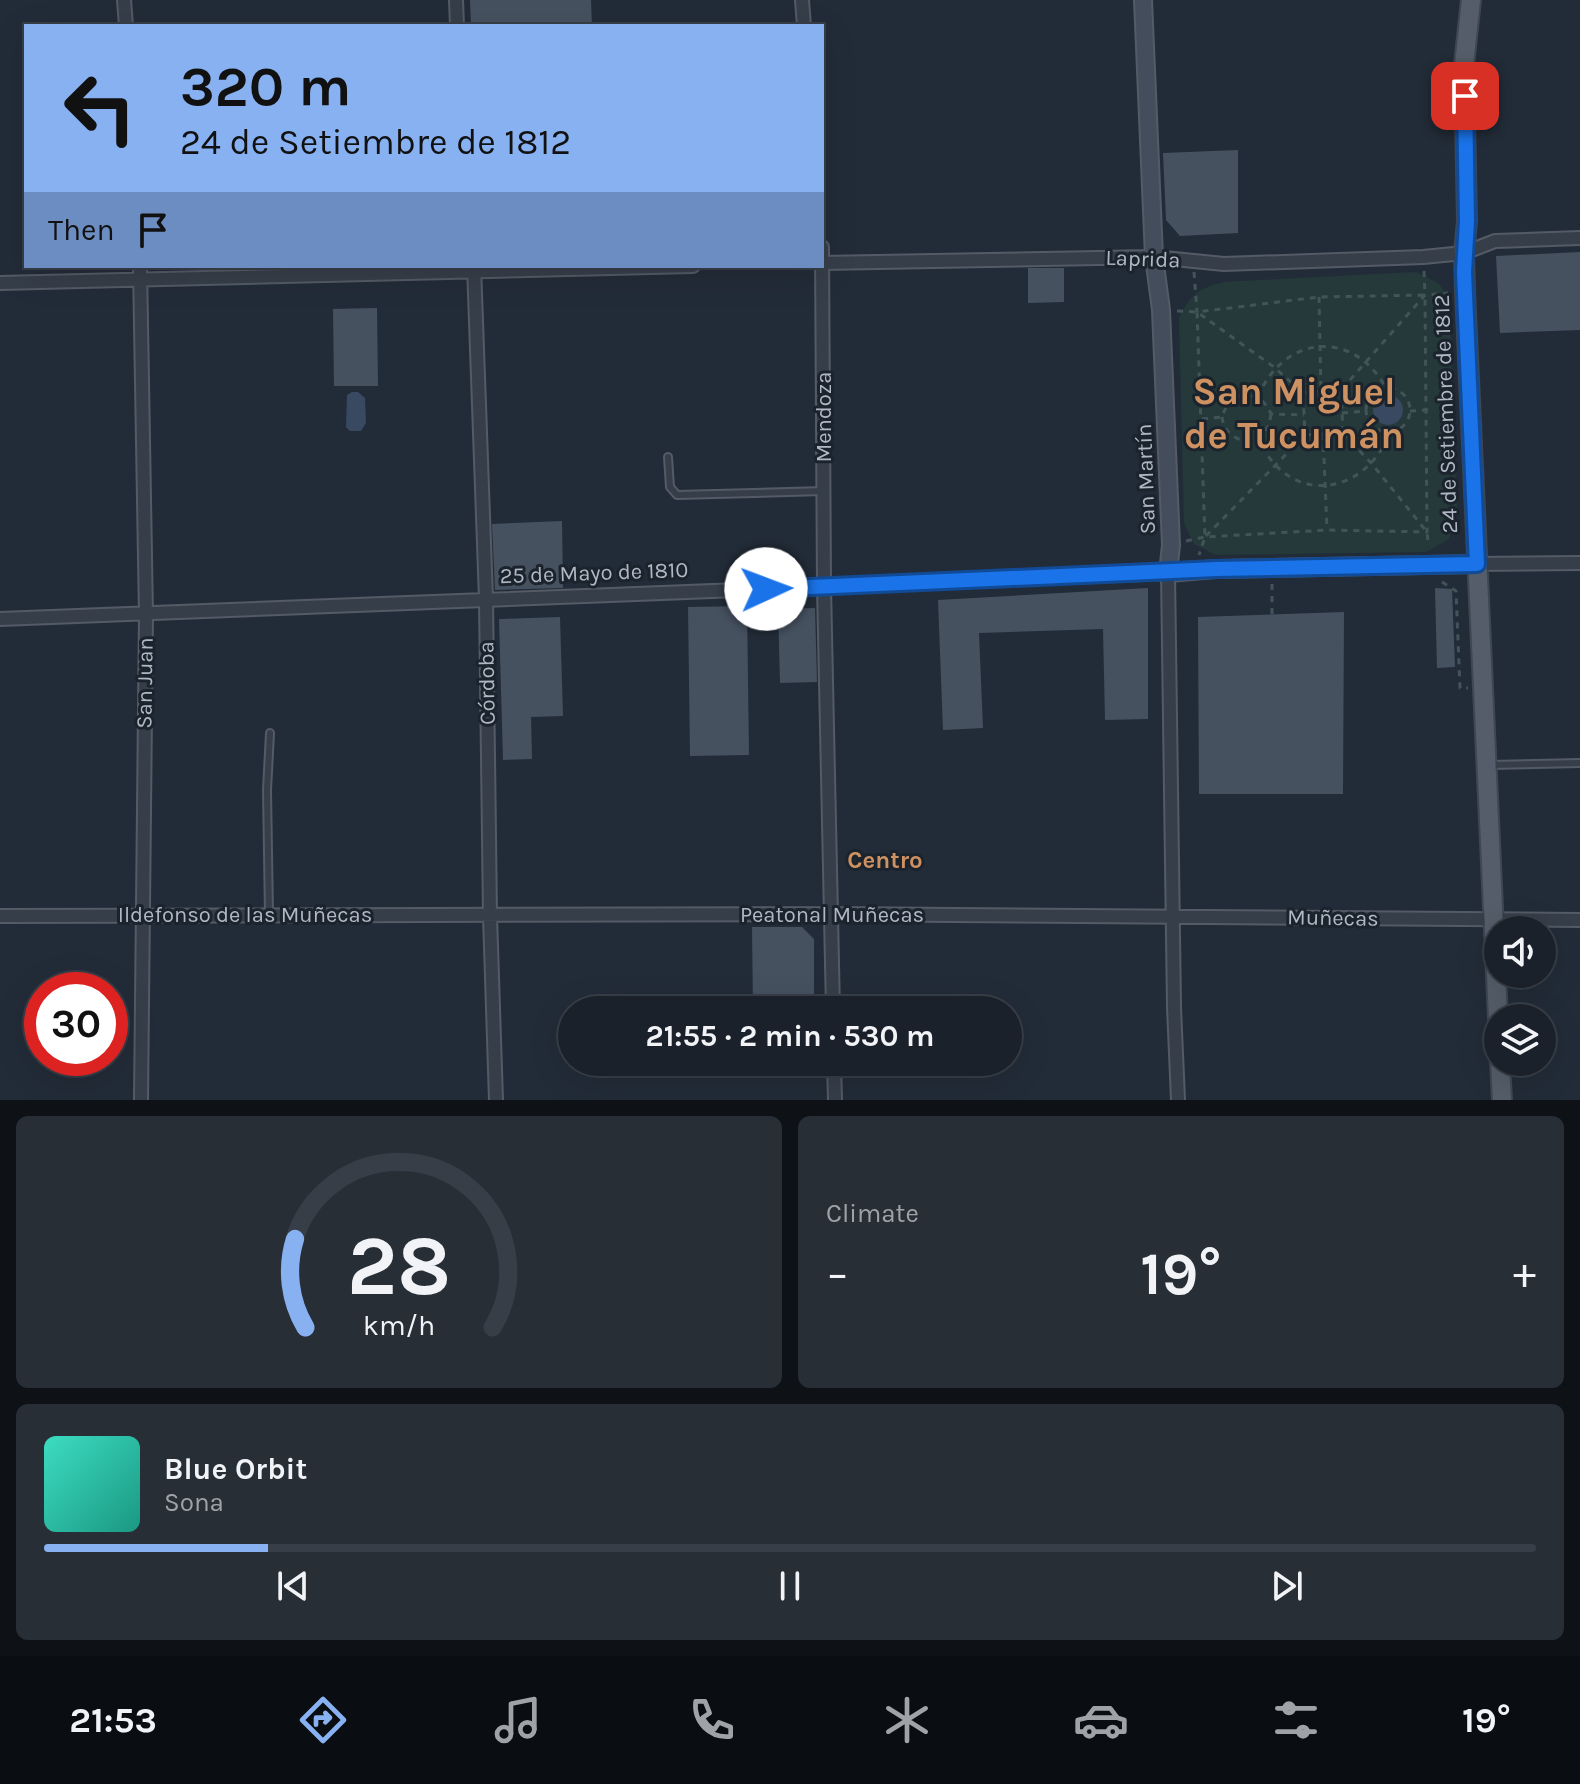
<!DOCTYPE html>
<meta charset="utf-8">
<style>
:root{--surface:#1a212a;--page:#272e36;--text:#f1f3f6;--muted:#9fa3a8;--line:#383e47;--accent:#88b1f2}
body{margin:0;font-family:Karla,sans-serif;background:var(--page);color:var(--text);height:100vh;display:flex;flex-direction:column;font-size:30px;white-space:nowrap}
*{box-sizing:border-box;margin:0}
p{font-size:26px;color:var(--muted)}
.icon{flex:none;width:44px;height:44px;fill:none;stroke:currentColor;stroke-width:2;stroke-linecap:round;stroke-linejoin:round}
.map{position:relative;height:1100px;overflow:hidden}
.side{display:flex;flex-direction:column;gap:16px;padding:16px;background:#0e1217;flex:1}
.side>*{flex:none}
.hud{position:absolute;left:24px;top:24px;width:800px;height:244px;border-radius:0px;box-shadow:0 8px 32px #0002,0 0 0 2px var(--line);background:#88b1f2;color:#111;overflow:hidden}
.controls{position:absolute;left:1484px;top:916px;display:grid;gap:16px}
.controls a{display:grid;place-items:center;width:72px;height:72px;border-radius:50%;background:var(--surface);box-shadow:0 8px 32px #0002,0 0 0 2px var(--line);font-size:40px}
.speed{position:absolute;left:24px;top:972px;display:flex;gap:16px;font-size:40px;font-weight:700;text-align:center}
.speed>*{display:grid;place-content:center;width:104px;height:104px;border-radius:50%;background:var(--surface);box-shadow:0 8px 32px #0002,0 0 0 2px var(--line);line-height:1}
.speed .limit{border:12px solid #d22;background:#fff;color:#111}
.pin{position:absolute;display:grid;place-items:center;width:68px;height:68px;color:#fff;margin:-34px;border-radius:16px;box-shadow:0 4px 12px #0006}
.me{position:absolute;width:88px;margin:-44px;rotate:88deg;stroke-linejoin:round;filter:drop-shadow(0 0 6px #0008)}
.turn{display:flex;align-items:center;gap:28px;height:168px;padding:0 24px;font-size:36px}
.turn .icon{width:104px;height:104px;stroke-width:2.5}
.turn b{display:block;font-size:56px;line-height:68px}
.then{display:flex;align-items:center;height:76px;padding:0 24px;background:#0003;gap:16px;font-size:30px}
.big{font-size:60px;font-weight:700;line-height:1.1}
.side .card{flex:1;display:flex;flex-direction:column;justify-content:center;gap:12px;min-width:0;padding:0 28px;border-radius:12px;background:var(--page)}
.side .dial{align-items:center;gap:0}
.dial svg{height:208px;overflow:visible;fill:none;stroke:var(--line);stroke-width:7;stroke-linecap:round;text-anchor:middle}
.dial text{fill:var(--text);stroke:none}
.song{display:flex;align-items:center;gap:24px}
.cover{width:96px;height:96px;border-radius:12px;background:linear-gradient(135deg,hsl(170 70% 55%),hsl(170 70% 35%))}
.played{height:8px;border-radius:4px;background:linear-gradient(90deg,var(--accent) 15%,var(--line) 15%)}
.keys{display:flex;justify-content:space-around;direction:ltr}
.heat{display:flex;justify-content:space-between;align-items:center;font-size:44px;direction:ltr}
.side .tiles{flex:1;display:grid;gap:16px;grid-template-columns:1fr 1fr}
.card:last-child{grid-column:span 2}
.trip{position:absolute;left:558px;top:996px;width:464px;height:80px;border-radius:40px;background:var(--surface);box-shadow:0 8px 32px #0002,0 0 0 2px var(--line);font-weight:700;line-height:80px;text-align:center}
.menu{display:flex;height:128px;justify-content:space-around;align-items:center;background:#0a0d11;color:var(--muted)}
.menu .icon{width:56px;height:56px}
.menu .on{color:var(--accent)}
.menu b{font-size:36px;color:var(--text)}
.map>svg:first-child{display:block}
.green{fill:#25393a}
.water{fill:#384961}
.building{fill:#465160}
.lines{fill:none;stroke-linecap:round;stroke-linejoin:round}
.lane-casing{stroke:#545b66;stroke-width:10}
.street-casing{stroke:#545b66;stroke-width:16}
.secondary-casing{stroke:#545b66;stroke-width:20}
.primary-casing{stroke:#3f4752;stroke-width:22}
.path{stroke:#425457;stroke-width:3;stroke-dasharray:6 6;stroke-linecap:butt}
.lane{stroke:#363e49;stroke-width:6}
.street{stroke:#363e49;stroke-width:12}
.secondary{stroke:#444d5b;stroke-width:16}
.primary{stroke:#545d69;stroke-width:18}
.route-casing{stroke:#114b97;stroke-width:20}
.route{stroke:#1a73e8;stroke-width:14}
.labels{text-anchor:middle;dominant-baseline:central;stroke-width:6;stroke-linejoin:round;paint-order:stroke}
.street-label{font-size:22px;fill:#b1b8c5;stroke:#1b232d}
.neighbourhood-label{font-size:24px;font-weight:bold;fill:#ce9162;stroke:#1b232d}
.town-label{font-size:38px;font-weight:bold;fill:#ce9162;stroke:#1b232d}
</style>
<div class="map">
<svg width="1580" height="1100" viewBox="0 0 1580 1100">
<rect width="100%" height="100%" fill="#222c38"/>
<path class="green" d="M1416,272L1438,283L1449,297L1457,509L1449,539L1426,552L1216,555L1194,544L1184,523L1179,318C1190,295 1199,288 1224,282Z"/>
<path class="water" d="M352,392H358L365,398L366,423L361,431H350L346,427L347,395Z
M1373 410a15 15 0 1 1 30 0a15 15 0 1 1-30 0Z"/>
<path class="building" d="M470,0H591L592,26H471Z
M1238,150V233L1180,236L1166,220L1163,153Z
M1580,252V330L1500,333L1496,256Z
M1028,268H1064V302L1028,303Z
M377,308L378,386H334L333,309Z
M562,521L563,588L495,590L492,524Z
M1148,588V719L1105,720L1103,629L979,633L983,728L943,730L938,600Z
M1435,588L1452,589L1455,667L1437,668Z
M747,606L749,755L690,756L688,607Z
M815,608L817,682L780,683L778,609Z
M1344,612L1343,794H1199L1198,617Z
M560,617L563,716L531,717L532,759L503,760L499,619Z
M752,927H802L814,939V1010H753Z"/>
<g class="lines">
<g class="lane-casing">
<path id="lane" d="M668,457L670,487L677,495L824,491
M1490,765L1580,763
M269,915L267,790L270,733"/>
</g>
<g class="street-casing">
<path id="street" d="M124,0L126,26
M456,0L457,26
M802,0L804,26
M822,247L824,587L833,1010
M822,263L1154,257L1224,264L1423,257L1464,253L1495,241L1580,238
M140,266L146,615L141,1100
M474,266L486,599L490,916L496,1100
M0,283L693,266
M1477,564L1580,563
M0,619L1168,573L1174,1007L1178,1100
M0,916L831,914L1580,920
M834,1062L835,1100"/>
</g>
<g class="secondary-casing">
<path id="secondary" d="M1143,0L1154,257L1161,310L1171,545L1168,573L1216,569L1477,564"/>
</g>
<g class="primary-casing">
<path id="primary" d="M1471,0L1464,65L1467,221L1464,253L1465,291L1498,1018
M1500,1062L1502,1100"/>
</g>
<path class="path" d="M1424,271L1425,295
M1194,272L1197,312
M1319,297L1321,392
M1177,311L1197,312L1274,367L1302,392
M1366 410a22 22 0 1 1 44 0a22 22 0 1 1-44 0Z
M1342,389L1425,295L1448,293
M1258,397C1283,335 1353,328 1386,388
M1410,411L1428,410
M1342,413L1366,411
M1271,414L1269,425L1259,439C1287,506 1365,498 1390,432
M1222,417C1224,435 1241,445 1259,439
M1202,419L1222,417C1230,390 1260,387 1271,414L1304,415
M1343,433L1372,464L1427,532L1428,541
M1323,434L1327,530
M1206,536L1305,435L1343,433L1341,390L1303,393L1305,435
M1186,541L1205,537L1327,530L1427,532L1425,295L1319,297L1197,312L1205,537L1199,555
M1442,582L1456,591L1460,688H1468
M1272,614V582"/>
<use href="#lane" class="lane"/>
<use href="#street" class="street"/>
<use href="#secondary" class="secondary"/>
<use href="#primary" class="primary"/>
</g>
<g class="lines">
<g class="route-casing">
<path id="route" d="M766,589L1216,569L1477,564L1464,272L1467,221L1465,96"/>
</g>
<use href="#route" class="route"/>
</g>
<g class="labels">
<g class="street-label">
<text transform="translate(1143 259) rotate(2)">Laprida</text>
<text transform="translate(1446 414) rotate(-92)">24 de Setiembre de 1812</text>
<text transform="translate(824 417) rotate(-90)">Mendoza</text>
<text transform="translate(1146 479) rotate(-92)">San Martín</text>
<text transform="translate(594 573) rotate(-2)">25 de Mayo de 1810</text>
<text transform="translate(145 683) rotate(-89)">San Juan</text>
<text transform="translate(487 683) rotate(-91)">Córdoba</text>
<text x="245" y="915">Ildefonso de las Muñecas</text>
<text x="832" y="915">Peatonal Muñecas</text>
<text transform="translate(1333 918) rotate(1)">Muñecas</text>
</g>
<g class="neighbourhood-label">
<text x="885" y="860">Centro</text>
</g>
<g class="town-label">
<text x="1294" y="391">San Miguel<tspan x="1294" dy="44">de Tucumán</tspan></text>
</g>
</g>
</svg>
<div class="controls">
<a><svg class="icon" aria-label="sound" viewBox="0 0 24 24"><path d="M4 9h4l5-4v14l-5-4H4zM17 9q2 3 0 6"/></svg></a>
<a><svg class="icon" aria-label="layers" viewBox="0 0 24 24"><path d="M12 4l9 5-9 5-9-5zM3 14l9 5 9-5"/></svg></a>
</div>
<div class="speed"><div class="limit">30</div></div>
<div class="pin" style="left:1465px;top:96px;background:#d93025"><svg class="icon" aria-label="arrive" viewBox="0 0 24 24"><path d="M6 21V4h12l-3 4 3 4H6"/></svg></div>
<svg class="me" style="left:766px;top:589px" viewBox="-20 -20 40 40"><circle r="19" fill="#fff"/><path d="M0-13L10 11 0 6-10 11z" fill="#1a73e8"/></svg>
<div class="trip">21:55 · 2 min · 530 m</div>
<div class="hud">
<div class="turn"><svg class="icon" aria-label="left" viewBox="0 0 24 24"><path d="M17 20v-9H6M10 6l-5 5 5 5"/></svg><div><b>320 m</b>24 de Setiembre de 1812</div></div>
<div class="then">Then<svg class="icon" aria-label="arrive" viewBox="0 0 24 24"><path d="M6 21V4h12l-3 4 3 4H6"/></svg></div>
</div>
</div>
<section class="side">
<div class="tiles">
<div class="card dial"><svg viewBox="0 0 100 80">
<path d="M14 69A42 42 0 1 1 86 69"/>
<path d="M14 69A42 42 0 0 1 10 35" stroke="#88b1f2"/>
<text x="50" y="56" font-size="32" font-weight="700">28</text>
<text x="50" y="72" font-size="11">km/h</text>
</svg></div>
<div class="card"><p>Climate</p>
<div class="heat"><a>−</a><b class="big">19°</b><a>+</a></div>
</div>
<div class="card">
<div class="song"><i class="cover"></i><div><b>Blue Orbit</b><p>Sona</p></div></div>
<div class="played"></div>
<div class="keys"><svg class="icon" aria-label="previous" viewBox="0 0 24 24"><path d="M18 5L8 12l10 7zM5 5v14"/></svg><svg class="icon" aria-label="pause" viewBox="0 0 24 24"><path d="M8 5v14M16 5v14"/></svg><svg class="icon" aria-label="next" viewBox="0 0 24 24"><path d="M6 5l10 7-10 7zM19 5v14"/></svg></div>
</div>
</div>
</section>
<nav class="menu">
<b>21:53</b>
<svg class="icon on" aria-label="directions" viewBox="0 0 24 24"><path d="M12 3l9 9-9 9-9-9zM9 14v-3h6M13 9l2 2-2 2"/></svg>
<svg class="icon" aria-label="music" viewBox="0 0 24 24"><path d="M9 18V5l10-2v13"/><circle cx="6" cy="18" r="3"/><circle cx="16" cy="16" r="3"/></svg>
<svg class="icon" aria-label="phone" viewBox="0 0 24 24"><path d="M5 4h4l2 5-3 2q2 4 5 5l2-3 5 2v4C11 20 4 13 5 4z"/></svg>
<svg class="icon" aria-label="climate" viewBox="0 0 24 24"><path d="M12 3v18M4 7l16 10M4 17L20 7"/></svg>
<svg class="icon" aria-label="car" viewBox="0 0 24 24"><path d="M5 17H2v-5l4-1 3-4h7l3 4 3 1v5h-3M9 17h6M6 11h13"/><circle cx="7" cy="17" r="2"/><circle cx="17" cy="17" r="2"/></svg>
<svg class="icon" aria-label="filters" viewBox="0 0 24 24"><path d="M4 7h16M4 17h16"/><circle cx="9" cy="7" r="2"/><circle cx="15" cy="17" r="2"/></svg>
<b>19°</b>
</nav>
